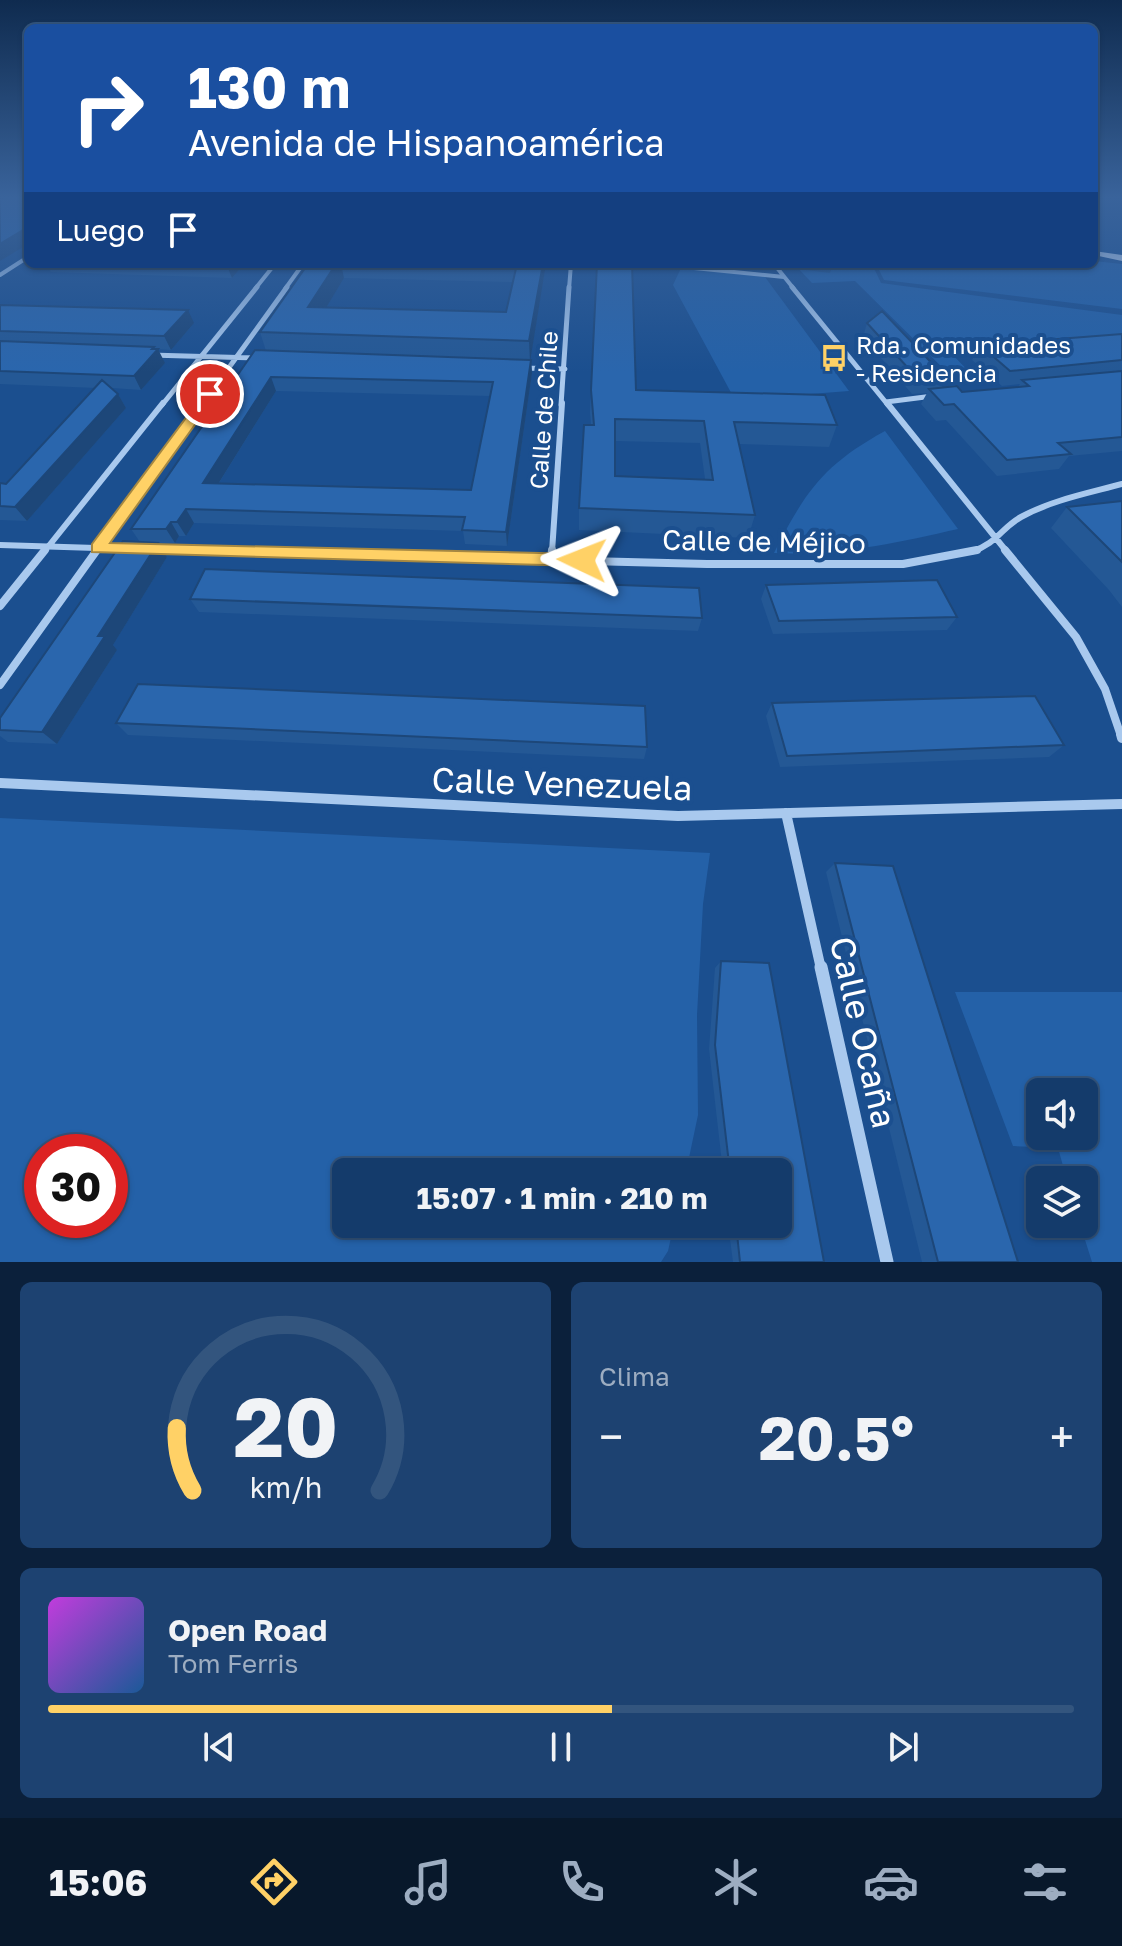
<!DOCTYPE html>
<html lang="es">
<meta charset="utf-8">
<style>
:root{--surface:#143b6b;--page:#1d4271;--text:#f1f3f6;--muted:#9dadc1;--line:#33557e;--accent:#ffd166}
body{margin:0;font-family:"Golos Text",sans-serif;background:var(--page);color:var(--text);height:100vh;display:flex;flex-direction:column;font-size:30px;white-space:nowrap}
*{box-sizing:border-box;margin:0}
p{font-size:26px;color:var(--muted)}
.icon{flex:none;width:44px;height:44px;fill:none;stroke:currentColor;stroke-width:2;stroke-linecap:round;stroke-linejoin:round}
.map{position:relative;height:1262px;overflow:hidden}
.drawer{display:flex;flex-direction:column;gap:20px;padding:20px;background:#0b203b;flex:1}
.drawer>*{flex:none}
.hud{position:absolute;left:24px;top:24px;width:1074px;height:244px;border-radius:12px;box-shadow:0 2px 6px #0004,0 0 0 2px var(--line);background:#1a4fa0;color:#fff;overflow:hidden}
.buttons{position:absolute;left:1026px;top:1078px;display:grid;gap:16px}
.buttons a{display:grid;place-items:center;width:72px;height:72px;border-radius:12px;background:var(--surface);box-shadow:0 2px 6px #0004,0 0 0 2px var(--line);font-size:40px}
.speed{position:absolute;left:24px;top:1134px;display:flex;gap:16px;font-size:40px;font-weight:700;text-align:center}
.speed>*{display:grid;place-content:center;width:104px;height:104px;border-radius:50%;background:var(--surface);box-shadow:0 2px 6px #0004,0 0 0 2px var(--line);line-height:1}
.speed .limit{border:12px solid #d22;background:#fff;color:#111}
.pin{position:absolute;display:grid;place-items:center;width:68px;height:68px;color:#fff;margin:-34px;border:4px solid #fff;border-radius:50%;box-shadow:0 2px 8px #0007}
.me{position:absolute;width:88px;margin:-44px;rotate:272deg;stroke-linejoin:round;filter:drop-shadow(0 0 6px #0008)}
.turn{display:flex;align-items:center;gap:28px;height:168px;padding:0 32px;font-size:36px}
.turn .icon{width:104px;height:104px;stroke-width:2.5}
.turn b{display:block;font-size:56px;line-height:68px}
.then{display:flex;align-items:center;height:76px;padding:0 32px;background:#0003;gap:16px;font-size:30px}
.big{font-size:60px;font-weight:700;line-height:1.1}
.drawer .card{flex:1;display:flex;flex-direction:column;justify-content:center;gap:12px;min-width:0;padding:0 28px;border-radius:12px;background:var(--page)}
.drawer .dial{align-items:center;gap:0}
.dial svg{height:208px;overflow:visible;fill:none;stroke:var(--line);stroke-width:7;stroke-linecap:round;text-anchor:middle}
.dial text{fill:var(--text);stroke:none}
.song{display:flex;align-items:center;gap:24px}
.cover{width:96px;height:96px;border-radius:12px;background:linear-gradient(135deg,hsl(290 70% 55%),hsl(210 70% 35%))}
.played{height:8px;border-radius:4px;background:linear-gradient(90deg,var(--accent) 55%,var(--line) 55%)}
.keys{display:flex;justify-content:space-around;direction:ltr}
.heat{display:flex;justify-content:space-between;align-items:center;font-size:44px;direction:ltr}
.drawer .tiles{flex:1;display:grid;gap:20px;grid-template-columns:1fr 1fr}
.card:last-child{grid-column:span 2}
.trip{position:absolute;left:332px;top:1158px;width:460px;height:80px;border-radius:12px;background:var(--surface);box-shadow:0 2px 6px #0004,0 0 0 2px var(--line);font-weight:700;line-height:80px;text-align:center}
.tabs{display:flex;height:128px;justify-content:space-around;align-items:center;background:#08182b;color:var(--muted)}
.tabs .icon{width:56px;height:56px}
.tabs .active{color:var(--accent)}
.tabs b{font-size:36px;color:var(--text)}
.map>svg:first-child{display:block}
.green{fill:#2461a8;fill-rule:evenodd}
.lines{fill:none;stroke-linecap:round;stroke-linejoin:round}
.street-far5{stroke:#a9c9ee;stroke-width:4}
.street-far4{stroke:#a9c9ee;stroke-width:5}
.street-far3{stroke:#a9c9ee;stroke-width:6}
.street-far2{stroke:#a9c9ee;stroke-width:8}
.street-far1{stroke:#a9c9ee;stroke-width:10}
.street{stroke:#a9c9ee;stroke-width:13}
.secondary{fill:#d6e6fa;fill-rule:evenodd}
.wall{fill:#245895;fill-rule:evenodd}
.shaded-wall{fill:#1d4779}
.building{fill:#2a66ad;stroke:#1d4779;stroke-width:2;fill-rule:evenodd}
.route{fill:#ffd166;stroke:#a68842;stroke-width:2}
.labels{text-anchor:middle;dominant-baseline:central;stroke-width:8;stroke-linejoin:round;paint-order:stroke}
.far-poi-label{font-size:24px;fill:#fff;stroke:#1b4f8f;text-anchor:start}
.far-street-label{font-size:24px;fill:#fff;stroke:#1b4f8f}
.street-label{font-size:28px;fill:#fff;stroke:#1b4f8f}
.near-street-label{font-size:34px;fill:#fff;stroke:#1b4f8f}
</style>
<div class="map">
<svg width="1122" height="1262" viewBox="0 0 1122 1262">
<rect width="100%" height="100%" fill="#1b4f8f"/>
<path class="green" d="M1094,261L1122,264V309L884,280L876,264H1094Z
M794,264H872L881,283L1122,315V338L947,349L981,384H959L855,281L812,283Z
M681,268L765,277L849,391L735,400L673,285Z
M885,431L958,529C896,543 838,556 774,553C805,492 823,465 885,431Z
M0,818L710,853L703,904L697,1015L698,1115L686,1172H346V1224H674L668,1251L661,1262H0ZM42,1152H110V1220H42Z
M955,992H1122V1262H1092L1080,1224H1084V1180H1067L1058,1148L1013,1146ZM1084,1092V1136H1040V1092Z"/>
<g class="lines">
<path class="street-far5" d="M654,264L784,277
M774,264L794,289
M0,275L28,257
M255,289L275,264
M285,289L303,264
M569,289L571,264"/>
<path class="street-far4" d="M792,287L888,405
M150,355L260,358
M522,368L565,369
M886,402L933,396
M162,405L257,287
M202,405L287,287
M561,405L569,287"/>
<path class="street-far3" d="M887,403L1007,552
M0,545L128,549
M154,550L215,552
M44,552L163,403
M96,552L203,403
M552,552L562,403
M971,552C998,543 1001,528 1021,517C1052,500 1089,493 1122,484"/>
<path class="street-far2" d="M154,550L707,564H903L977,550
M1005,550L1076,637L1105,689L1121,736
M551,559L552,550
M0,606L45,550
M0,685L97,550"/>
<path class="street-far1" d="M1121,734L1122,738
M0,783L678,816L1122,804
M786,813L821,969"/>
<path class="street" d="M821,967L887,1262"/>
<path class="secondary" d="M1094,251L1122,255V261L1094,255Z"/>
</g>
<path class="wall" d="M47,264H244L232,278L51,272Z
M308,264H546L530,360H531L532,373L507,546L465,544L463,531L194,523L186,536H179L175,543H158L167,557L113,645L117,650L57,744L8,742L0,736V718L140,542L131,529L266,351L260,332ZM344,278L513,282L506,312L326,308ZM276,391L490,396L471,490L219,483Z
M597,264L636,390L837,425L829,447L739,444L755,515L748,538L579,530V508L591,425L590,412ZM615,441L700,443L705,479L615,476Z
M780,264H833L830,273L783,267Z
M0,305L194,323L171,350L155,349L165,363L141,390L112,388L118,394L126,408L27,521L0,520V483L6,484L96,388L0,384Z
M867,323L946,378L941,388L962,392L1018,387L1020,384L1002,386L972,360L980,345L1122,334V451L1069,456L1059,469L997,476L946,420L936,421L921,404L927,393L912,394L863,337Z
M1122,501V607L1109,590L1051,528L1067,507Z
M766,585L957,617L947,630L773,634L761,599Z
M190,599L702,618L698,631L199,612Z
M772,703L1064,745L1049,757L780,767L766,716Z
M116,723L647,747L644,759L128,735Z
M835,863L1018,1262H922L826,872Z
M721,961L824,1262H733L728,1224H778V1172H723L709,1049L715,968Z"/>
<path class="shaded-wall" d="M28,227V244L0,261V244Z
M228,264H244L232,278L227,266Z
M336,264H341L344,278L314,328L308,307Z
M543,264H546L530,362L529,341Z
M188,310L194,323L171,350L164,336Z
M154,347L156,351L158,349L165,363L141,390L134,376Z
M531,360L532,373L507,546L506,532Z
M271,377L276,391L210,497L203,483Z
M118,394L126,408L27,521L15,507Z
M186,509L194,523L186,536L177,522Z
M171,522L179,536L175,543L166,529Z
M158,543L167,557L113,645L117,650L57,744L42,732L98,636Z"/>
<path class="building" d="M8,196H28V227L0,244V199Z
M184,264H228L227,266Z
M308,264H336L308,307L506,312L517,264H543L529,341L260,332Z
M597,264H632L636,390L825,395L837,425L734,422L755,515L579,508L584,425H594L591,390ZM615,419L704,421L713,480L615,476Z
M0,305L188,310L164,336L0,331Z
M882,311L946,378L919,380L867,323Z
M1122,334V360L1010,371L980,345Z
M0,341L154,347L152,349H158L134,376L0,371Z
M255,350L531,360L506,532L462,530L465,517L186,509L177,522H171L166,529H131ZM271,377L493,382L471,490L203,483Z
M1122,371V437L1058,443L1071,454L1007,460L954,404L944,405L929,389L957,386L962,392L1029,386L1022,380Z
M102,380L118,394L15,507L0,506V483L6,484Z
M1122,501V562L1067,507Z
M123,541L158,543L98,636H105L42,732L0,730V718Z
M205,569L699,588L702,618L190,599Z
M937,580L957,617L779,621L766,585Z
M138,684L645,706L647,747L116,723Z
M1035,696L1064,745L787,756L772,703Z
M835,863L893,866L1018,1262H938Z
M721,961L769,963L824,1262H740L736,1224H778V1172H730L715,1045Z"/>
<linearGradient id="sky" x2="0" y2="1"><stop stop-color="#0f2b4f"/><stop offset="0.53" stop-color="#39639b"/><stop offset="1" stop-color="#39639b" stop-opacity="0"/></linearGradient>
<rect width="1122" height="372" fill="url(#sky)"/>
<path class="route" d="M210,390L217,394L110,543L582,554L590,560L582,566L92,552V544L206,391Z"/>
<defs>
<g id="bus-bare" transform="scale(2.16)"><path d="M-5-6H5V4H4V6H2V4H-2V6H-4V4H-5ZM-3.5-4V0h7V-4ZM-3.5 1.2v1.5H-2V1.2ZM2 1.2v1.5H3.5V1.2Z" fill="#ffd166" stroke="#1b4f8f" stroke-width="2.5" paint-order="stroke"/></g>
</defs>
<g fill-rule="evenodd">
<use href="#bus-bare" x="834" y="358"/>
</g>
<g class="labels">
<g class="far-poi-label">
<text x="856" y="344">Rda. Comunidades<tspan x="856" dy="28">- Residencia</tspan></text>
</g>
<g class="far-street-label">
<text transform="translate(543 410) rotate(-86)">Calle de Chile</text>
</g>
<g class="street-label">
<text transform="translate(764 541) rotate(1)">Calle de Méjico</text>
</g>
<g class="near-street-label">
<text transform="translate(562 783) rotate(2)">Calle Venezuela</text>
<text transform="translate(864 1032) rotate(77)">Calle Ocaña</text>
</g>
</g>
</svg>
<div class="buttons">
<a><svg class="icon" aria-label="sound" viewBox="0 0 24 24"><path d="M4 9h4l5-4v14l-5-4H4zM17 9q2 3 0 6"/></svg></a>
<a><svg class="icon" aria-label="layers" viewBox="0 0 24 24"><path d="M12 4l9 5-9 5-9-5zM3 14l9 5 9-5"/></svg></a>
</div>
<div class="speed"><div class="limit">30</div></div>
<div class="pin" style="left:210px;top:394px;background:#d93025"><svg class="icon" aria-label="arrive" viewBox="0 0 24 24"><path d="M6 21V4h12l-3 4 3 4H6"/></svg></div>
<svg class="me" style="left:582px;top:560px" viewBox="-20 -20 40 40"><path d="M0-17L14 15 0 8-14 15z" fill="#ffd166" stroke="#fff" stroke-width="4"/></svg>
<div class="trip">15:07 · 1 min · 210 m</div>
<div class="hud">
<div class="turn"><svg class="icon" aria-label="right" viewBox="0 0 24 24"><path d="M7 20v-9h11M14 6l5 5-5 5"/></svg><div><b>130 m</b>Avenida de Hispanoamérica</div></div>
<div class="then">Luego<svg class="icon" aria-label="arrive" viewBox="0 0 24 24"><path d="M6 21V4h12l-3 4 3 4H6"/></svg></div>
</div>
</div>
<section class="drawer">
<div class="tiles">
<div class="card dial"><svg viewBox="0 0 100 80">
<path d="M14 69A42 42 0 1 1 86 69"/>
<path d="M14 69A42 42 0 0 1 8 45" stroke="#ffd166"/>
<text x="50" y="56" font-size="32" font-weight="700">20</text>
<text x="50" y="72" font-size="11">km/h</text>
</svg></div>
<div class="card"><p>Clima</p>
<div class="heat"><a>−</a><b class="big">20.5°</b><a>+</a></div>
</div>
<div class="card">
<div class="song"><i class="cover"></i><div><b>Open Road</b><p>Tom Ferris</p></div></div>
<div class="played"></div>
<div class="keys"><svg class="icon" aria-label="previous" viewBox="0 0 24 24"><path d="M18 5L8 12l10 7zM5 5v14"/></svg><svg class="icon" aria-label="pause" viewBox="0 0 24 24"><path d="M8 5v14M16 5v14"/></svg><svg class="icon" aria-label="next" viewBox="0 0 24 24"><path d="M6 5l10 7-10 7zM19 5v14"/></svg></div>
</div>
</div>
</section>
<nav class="tabs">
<b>15:06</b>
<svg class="icon active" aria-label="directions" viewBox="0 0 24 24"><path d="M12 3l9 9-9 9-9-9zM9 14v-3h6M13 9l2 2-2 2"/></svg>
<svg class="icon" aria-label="music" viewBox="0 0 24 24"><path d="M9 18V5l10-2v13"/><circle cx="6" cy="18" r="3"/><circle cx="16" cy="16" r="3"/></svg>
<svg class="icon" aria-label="phone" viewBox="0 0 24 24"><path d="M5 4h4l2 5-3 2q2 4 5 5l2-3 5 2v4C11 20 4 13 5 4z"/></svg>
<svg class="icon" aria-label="climate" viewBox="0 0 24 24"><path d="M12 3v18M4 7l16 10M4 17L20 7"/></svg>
<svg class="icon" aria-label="car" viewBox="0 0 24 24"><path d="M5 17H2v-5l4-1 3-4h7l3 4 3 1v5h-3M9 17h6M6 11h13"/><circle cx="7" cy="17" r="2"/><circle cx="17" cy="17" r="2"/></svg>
<svg class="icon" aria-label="filters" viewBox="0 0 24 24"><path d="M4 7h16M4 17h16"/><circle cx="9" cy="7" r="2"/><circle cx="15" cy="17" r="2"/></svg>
</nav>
